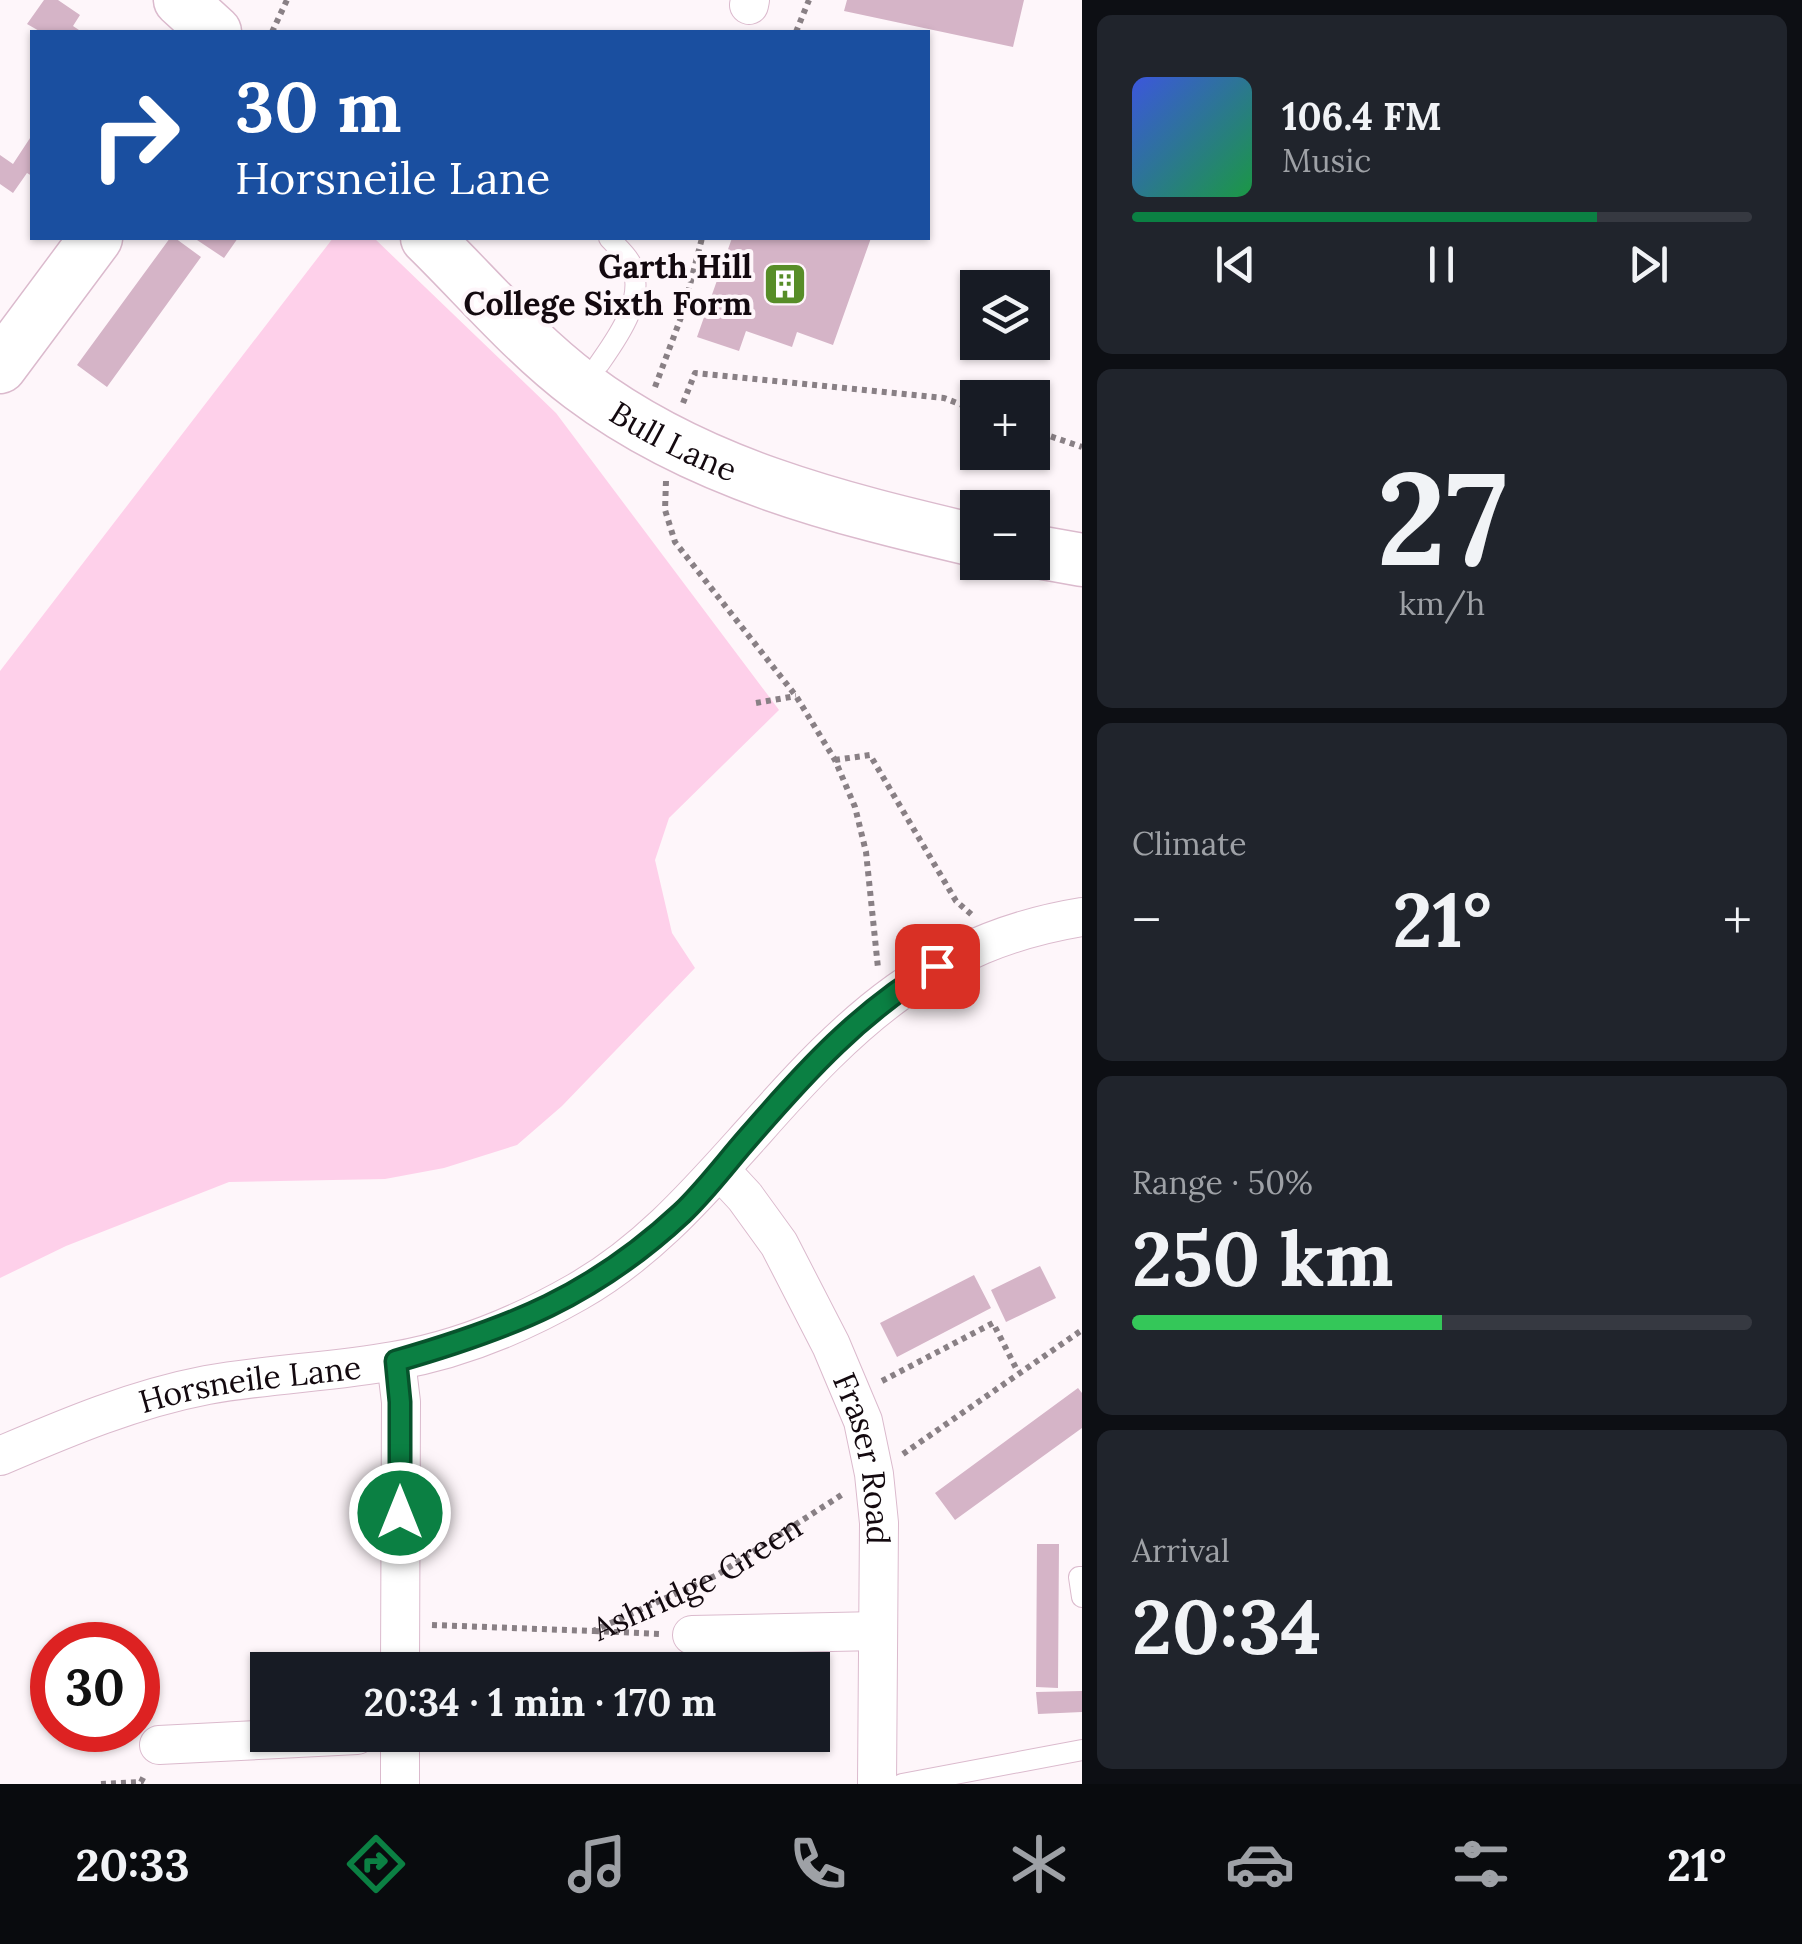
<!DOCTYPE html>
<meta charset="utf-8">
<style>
:root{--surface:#171b24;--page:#20242c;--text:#f1f3f6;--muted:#9ea1a6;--line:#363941;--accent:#0b8043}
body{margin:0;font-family:Lora,serif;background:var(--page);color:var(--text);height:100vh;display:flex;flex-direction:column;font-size:38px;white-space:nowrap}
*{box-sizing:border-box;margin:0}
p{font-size:32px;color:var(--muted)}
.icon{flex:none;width:55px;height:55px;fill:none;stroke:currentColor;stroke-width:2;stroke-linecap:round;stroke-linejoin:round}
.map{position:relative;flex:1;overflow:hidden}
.details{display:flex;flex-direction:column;gap:15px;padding:15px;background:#0d0f14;width:720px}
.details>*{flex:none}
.guide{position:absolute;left:30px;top:30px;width:900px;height:210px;border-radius:0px;box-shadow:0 2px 8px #0004;background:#1a4fa0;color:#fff;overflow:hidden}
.tools{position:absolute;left:960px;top:270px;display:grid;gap:20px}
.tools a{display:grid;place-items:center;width:90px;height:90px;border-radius:0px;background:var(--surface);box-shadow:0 2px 8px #0004;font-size:50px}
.speed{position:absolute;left:30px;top:1622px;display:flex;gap:20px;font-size:50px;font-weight:700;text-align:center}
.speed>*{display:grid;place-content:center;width:130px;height:130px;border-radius:50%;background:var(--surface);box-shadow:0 2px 8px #0004;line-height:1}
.speed .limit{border:15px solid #d22;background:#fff;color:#111}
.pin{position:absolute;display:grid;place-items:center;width:85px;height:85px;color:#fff;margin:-42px;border-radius:20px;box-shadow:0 5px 15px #0006}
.me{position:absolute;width:110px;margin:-55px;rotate:0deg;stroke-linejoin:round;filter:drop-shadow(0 0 8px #0008)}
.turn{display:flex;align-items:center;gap:35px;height:210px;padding:0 40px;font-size:45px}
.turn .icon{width:130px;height:130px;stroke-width:2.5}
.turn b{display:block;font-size:70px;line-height:85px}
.big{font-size:75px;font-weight:800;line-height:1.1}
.details .tile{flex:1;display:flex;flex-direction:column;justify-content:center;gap:15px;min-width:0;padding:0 35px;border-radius:15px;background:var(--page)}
.details .dial{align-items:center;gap:0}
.dial b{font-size:130px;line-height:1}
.song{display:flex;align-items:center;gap:30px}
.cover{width:120px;height:120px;border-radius:15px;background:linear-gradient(135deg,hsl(230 70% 55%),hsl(140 70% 35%))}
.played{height:10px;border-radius:5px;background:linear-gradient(90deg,var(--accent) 75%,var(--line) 75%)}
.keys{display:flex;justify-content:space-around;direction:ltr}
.heat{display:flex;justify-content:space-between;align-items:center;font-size:55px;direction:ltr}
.charge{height:15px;border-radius:8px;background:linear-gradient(90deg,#34c759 50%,var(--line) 0)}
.trip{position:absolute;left:250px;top:1652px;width:580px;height:100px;border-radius:0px;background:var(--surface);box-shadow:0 2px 8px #0004;font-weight:800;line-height:100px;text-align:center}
.menu{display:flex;height:160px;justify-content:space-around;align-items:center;background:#090b0e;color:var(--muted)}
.menu .icon{width:70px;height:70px}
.menu .selected{color:var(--accent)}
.menu b{font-size:45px;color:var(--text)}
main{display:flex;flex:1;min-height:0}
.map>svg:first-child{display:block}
.green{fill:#fed0ea}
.building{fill:#d5b4c7}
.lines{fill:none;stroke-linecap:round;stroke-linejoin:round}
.lane-casing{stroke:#dbbacd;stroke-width:22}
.street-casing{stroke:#dbbacd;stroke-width:40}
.secondary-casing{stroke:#dbbacd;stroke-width:55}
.path{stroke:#898085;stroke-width:6;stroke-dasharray:5 5;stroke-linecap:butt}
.lane{stroke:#fff;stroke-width:20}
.street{stroke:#fff;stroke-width:38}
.secondary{stroke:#fff;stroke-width:52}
.route-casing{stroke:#07532c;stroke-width:25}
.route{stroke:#0b8043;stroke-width:18}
.labels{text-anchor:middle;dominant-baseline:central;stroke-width:8;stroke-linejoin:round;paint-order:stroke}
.poi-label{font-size:32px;font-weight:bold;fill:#13090f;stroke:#fef6fa;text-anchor:end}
.street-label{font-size:32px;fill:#13090f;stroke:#fef6fa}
</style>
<main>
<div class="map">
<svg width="1082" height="1784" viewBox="0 0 1082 1784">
<rect width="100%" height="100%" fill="#fef6fa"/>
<path class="green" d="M333,238H374L556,413L779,710L669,818L655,860L672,933L695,968L562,1106L517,1145L444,1168L385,1179L229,1182L66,1246L0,1278V671Z"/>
<path class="building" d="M44,0H58L80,15L73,26L82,32H41L27,24Z
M847,0H1024L1013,47L844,11Z
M32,135V176L27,173L13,193L0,184V155L13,164Z
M170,238H175L201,257L107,387L77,365Z
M194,238H238L224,258Z
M732,238H871L833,345L797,332L792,347L746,331L739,351L697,337Z
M1040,1266L1056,1298L1006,1322L991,1290Z
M974,1275L991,1308L897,1357L880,1323Z
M1078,1388L1082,1393V1428L955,1520L935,1493Z
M1037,1544H1059L1058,1688L1036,1687Z
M1082,1691V1712L1038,1714L1036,1692Z"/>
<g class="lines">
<g class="lane-casing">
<path id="lane" d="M599,364C618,337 648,296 630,262C625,253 615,245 609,238
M1082,1577H1079L1082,1597
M902,1784L1082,1750"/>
</g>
<g class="street-casing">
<g id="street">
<path d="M749,5L750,0"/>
<path id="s2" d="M720,1170L745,1197L779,1244L831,1345L863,1421L874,1474L879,1523L877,1784"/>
<path d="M396,1361L401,1402L400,1670"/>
<path id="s3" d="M0,1456C68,1427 134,1399 207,1385C269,1374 332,1372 394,1361C458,1350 521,1324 577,1292C649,1251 700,1191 755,1130C851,1021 933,941 1082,917"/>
<path d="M692,1635L878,1631"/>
<path d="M159,1745L357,1735"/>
<path d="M400,1784V1735"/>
</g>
</g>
<g class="secondary-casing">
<g id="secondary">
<path d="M180,0L215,32"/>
<path id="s4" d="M427,238C477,287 525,344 581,386C698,474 838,508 978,541"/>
<path d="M0,367L96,238"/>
<path d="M1032,551L1082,560"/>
</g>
</g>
<g class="path">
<path d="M272,32L287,0"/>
<path d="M796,32L809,0"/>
<path d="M655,387L683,312L702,238"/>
<path d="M683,403L695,373L944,398L978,411"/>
<path d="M1032,430L1082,447"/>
<path d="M666,481L665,510L675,542L796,696L835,760L855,807L866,852L878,968"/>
<path d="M756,703L796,696"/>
<path d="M835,760L870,755L956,901L972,915"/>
<path d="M882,1381L993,1323L1018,1372"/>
<path d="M903,1454L1082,1330"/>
<path id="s1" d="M432,1625L593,1631L717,1575L843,1494"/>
<path d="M594,1631L661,1634"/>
<path d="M101,1784L141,1782L145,1774"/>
</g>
<use href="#lane" class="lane"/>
<use href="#street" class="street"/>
<use href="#secondary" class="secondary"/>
</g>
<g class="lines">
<g class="route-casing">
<path id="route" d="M400,1513V1402L396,1361C511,1328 593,1296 682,1213C706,1190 726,1163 747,1139C804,1073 862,1009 937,966"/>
</g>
<use href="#route" class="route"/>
</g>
<defs>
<g id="building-square" transform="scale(2.25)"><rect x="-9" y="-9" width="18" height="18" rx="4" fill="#578d28" stroke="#fef6fa"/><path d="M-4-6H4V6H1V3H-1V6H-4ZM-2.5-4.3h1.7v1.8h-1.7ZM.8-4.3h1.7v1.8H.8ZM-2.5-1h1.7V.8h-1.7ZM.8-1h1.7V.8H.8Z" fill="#fff"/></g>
</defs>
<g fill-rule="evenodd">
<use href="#building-square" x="785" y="284"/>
</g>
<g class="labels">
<g class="poi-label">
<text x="752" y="266">Garth Hill<tspan x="752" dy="37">College Sixth Form</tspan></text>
</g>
<g class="street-label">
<text stroke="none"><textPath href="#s4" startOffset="322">Bull Lane</textPath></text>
<text stroke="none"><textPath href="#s3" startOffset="262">Horsneile Lane</textPath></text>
<text stroke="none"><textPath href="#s2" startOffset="328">Fraser Road</textPath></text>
<text stroke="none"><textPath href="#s1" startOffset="278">Ashridge Green</textPath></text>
</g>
</g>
</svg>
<div class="tools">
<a><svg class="icon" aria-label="layers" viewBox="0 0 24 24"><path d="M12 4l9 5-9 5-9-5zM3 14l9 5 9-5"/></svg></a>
<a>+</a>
<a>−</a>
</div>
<div class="speed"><div class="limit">30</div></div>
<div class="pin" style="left:937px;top:966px;background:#d93025"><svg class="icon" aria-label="arrive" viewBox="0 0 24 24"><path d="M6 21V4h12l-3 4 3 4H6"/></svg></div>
<svg class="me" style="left:400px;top:1513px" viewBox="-20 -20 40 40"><circle r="17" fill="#0b8043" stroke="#fff" stroke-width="3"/><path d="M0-11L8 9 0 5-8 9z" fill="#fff"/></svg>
<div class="trip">20:34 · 1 min · 170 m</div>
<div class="guide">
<div class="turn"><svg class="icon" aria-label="right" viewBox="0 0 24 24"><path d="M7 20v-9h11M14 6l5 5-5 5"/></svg><div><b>30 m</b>Horsneile Lane</div></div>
</div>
</div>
<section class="details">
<div class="tile">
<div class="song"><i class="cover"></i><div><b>106.4 FM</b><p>Music</p></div></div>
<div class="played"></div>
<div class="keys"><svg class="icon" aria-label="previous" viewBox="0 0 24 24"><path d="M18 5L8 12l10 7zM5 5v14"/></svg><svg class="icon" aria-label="pause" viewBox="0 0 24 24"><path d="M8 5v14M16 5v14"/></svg><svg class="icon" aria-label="next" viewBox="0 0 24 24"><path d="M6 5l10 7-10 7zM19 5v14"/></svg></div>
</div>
<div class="tile dial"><b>27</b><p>km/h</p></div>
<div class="tile"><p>Climate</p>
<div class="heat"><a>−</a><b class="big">21°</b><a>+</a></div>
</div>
<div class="tile"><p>Range · 50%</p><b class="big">250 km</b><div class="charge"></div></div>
<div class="tile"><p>Arrival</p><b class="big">20:34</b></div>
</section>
</main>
<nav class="menu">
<b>20:33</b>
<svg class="icon selected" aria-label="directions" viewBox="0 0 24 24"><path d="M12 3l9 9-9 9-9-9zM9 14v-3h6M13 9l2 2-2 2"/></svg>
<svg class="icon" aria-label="music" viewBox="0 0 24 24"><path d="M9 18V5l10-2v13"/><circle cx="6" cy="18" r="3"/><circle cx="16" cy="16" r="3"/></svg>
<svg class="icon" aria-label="phone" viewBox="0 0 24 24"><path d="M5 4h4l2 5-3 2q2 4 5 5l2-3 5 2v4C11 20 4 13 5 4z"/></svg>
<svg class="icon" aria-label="climate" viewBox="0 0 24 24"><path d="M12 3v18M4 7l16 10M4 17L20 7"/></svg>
<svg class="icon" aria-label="car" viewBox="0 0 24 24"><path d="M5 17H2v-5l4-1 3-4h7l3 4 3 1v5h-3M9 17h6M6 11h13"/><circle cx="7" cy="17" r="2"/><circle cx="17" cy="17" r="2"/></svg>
<svg class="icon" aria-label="filters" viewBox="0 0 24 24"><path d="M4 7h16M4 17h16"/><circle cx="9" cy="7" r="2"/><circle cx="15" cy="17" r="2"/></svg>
<b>21°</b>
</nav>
